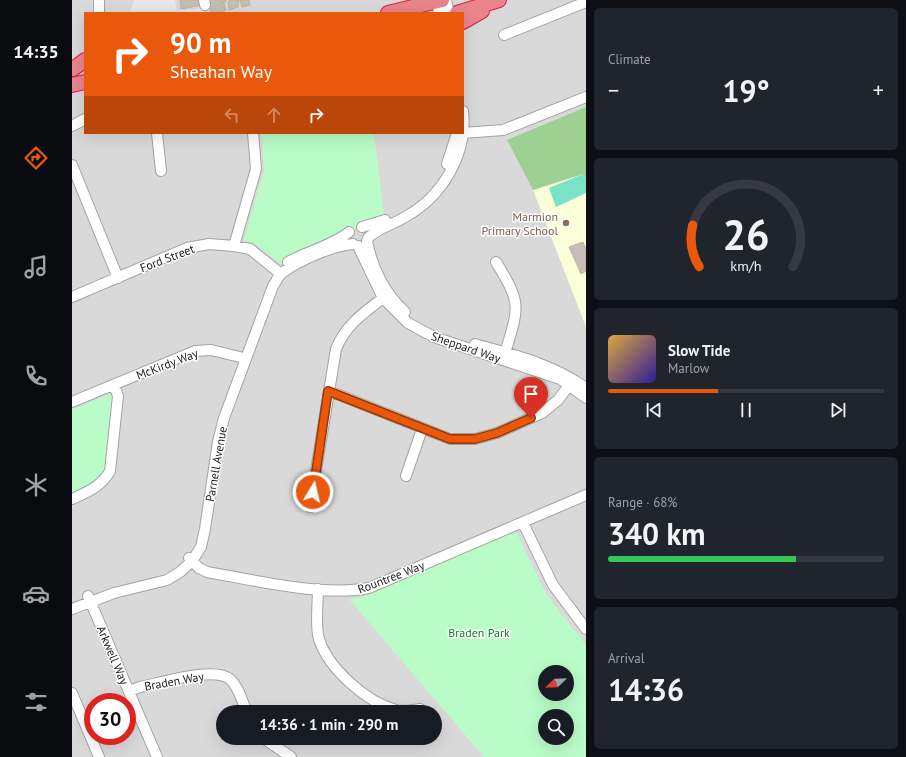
<!DOCTYPE html>
<meta charset="utf-8">
<style>
:root{--surface:#171b24;--page:#20242c;--text:#f1f3f6;--muted:#9ea1a6;--line:#363941;--accent:#ea580c}
body{margin:0;font-family:"PT Sans",sans-serif;background:var(--page);color:var(--text);height:100vh;display:flex;flex-direction:column;font-size:15px;white-space:nowrap}
*{box-sizing:border-box;margin:0}
p{font-size:13px;color:var(--muted)}
.icon{flex:none;width:22px;height:22px;fill:none;stroke:currentColor;stroke-width:2;stroke-linecap:round;stroke-linejoin:round}
.map{position:relative;flex:1;overflow:hidden}
.drawer{display:flex;flex-direction:column;gap:8px;padding:8px;background:#0d0f14;width:320px}
.drawer>*{flex:none}
.hud{position:absolute;left:12px;top:12px;width:380px;height:122px;border-radius:0px;box-shadow:0 4px 16px #0002;background:#ea580c;color:#fff;overflow:hidden}
.needle{width:26px;rotate:247deg}
.tools{position:absolute;left:466px;top:665px;display:grid;gap:8px}
.tools a{display:grid;place-items:center;width:36px;height:36px;border-radius:50%;background:var(--surface);box-shadow:0 4px 16px #0002;font-size:20px}
.speed{position:absolute;left:12px;top:693px;display:flex;gap:8px;font-size:20px;font-weight:700;text-align:center}
.speed>*{display:grid;place-content:center;width:52px;height:52px;border-radius:50%;background:var(--surface);box-shadow:0 4px 16px #0002;line-height:1}
.speed .limit{border:6px solid #d22;background:#fff;color:#111}
.pin{position:absolute;display:grid;place-items:center;width:34px;height:34px;color:#fff;margin:-41px -17px;border-radius:50% 50% 50% 0;rotate:-45deg;box-shadow:0 0 4px #0007}
.pin .icon{rotate:45deg}
.me{position:absolute;width:44px;margin:-22px;rotate:9deg;stroke-linejoin:round;filter:drop-shadow(0 0 3px #0008)}
.turn{display:flex;align-items:center;gap:14px;height:84px;padding:0 20px;font-size:18px}
.turn .icon{width:52px;height:52px;stroke-width:2.5}
.turn b{display:block;font-size:28px;line-height:34px}
.lanes{display:flex;align-items:center;height:38px;padding:0 20px;background:#0003;justify-content:center;gap:20px;direction:ltr}
.lanes .off{opacity:.35}
.big{font-size:30px;font-weight:700;line-height:1.1}
.drawer .widget{flex:1;display:flex;flex-direction:column;justify-content:center;gap:6px;min-width:0;padding:0 14px;border-radius:6px;background:var(--page)}
.drawer .dial{align-items:center;gap:0}
.dial svg{height:104px;overflow:visible;fill:none;stroke:var(--line);stroke-width:7;stroke-linecap:round;text-anchor:middle}
.dial text{fill:var(--text);stroke:none}
.song{display:flex;align-items:center;gap:12px}
.cover{width:48px;height:48px;border-radius:6px;background:linear-gradient(135deg,hsl(40 70% 55%),hsl(250 70% 35%))}
.played{height:4px;border-radius:2px;background:linear-gradient(90deg,var(--accent) 40%,var(--line) 40%)}
.keys{display:flex;justify-content:space-around;direction:ltr}
.heat{display:flex;justify-content:space-between;align-items:center;font-size:22px;direction:ltr}
.charge{height:6px;border-radius:3px;background:linear-gradient(90deg,#34c759 68%,var(--line) 0)}
.trip{position:absolute;left:144px;top:705px;width:226px;height:40px;border-radius:20px;background:var(--surface);box-shadow:0 4px 16px #0002;font-weight:700;line-height:40px;text-align:center}
main{display:flex;flex:1;min-height:0}
.menu{display:flex;flex-direction:column;width:72px;justify-content:space-around;align-items:center;background:#090b0e;color:var(--muted)}
.menu .icon{width:28px;height:28px}
.menu .on{color:var(--accent)}
.menu b{font-size:18px;color:var(--text)}
.map>svg:first-child{display:block}
.residential{fill:#dad9d9;fill-rule:evenodd}
.education{fill:#faffd9}
.forest{fill:#9ed093}
.park{fill:#bafcc7;fill-rule:evenodd}
.pitch{fill:#7ae2c6}
.parking{fill:#e8e8e8}
.building{fill:#c6beb4;stroke:#c0b3a3}
.lines{fill:none;stroke-linecap:round;stroke-linejoin:round}
.minor-casing{stroke:#a3a3a3;stroke-width:12}
.highway-casing{stroke:#df1b47;stroke-width:16}
.minor{stroke:#fff;stroke-width:10}
.highway{stroke:#ea848b;stroke-width:14}
.route-casing{stroke:#983908;stroke-width:10}
.route{stroke:#ea580c;stroke-width:7}
.education-dot{fill:#8d6e63;stroke:#fff;stroke-width:1.5}
.labels{text-anchor:middle;dominant-baseline:central;stroke-width:3;stroke-linejoin:round;paint-order:stroke}
.education-label{font-size:12px;fill:#785e54;stroke:#fff;text-anchor:end}
.street-label{font-size:12px;fill:#1c1c1c;stroke:#fff}
.park-label{font-size:12px;fill:#067e1e;stroke:#fff}
</style>
<main>
<nav class="menu">
<b>14:35</b>
<svg class="icon on" aria-label="directions" viewBox="0 0 24 24"><path d="M12 3l9 9-9 9-9-9zM9 14v-3h6M13 9l2 2-2 2"/></svg>
<svg class="icon" aria-label="music" viewBox="0 0 24 24"><path d="M9 18V5l10-2v13"/><circle cx="6" cy="18" r="3"/><circle cx="16" cy="16" r="3"/></svg>
<svg class="icon" aria-label="phone" viewBox="0 0 24 24"><path d="M5 4h4l2 5-3 2q2 4 5 5l2-3 5 2v4C11 20 4 13 5 4z"/></svg>
<svg class="icon" aria-label="climate" viewBox="0 0 24 24"><path d="M12 3v18M4 7l16 10M4 17L20 7"/></svg>
<svg class="icon" aria-label="car" viewBox="0 0 24 24"><path d="M5 17H2v-5l4-1 3-4h7l3 4 3 1v5h-3M9 17h6M6 11h13"/><circle cx="7" cy="17" r="2"/><circle cx="17" cy="17" r="2"/></svg>
<svg class="icon" aria-label="filters" viewBox="0 0 24 24"><path d="M4 7h16M4 17h16"/><circle cx="9" cy="7" r="2"/><circle cx="15" cy="17" r="2"/></svg>
</nav>
<div class="map">
<svg width="514" height="757" viewBox="0 0 514 757">
<rect width="100%" height="100%" fill="#eeebe1"/>
<path class="residential" d="M0,0H514V757H0ZM13,13H391V133H13ZM473,672H495V694H473ZM21,702H55V736H21ZM151,712H363V738H151ZM473,716H495V738H473Z"/>
<path class="education" d="M511,174L514,179V327L461,190Z"/>
<path class="forest" d="M514,107V179L511,174L461,190L435,140Z"/>
<path class="park" d="M190,133H302L312,215L223,254L209,264L184,244L172,240L192,171Z
M38,394L42,398L34,468L28,480L0,494V409Z
M444,531L471,588L483,606L514,645V757H412L277,599L291,597ZM473,672H495V694H473ZM473,716H495V738H473Z"/>
<path class="pitch" d="M511,174L514,179V193L484,207L477,188Z"/>
<path class="parking" d="M62,0H103L105,11L130,8L131,13H58Z"/>
<path class="building" d="M108,0H128L129,5L109,9Z
M136,0H154V2L137,4Z
M158,0H167L166,7L157,10L156,2Z
M168,0H177L178,5L170,7Z
M152,3L154,10L148,13H139L138,6Z
M511,242L514,249V271L509,274L497,247Z"/>
<g class="lines">
<g class="minor-casing">
<path id="minor" d="M132,0L133,5
M374,0L377,13
M365,1L367,13
M27,13V0
M432,35L514,2
M0,126L13,119
M85,133L89,171
M391,133L431,130L514,97
M375,164L385,133
M0,165L46,278
M290,227L313,220
M296,238C307,227 320,225 333,217C370,197 396,154 391,111
M295,241C300,268 313,294 333,312
M162,246L184,169L181,133
M286,246L311,298L336,323L362,337L488,379L514,398
M216,262C235,251 260,246 277,232
M424,262C450,304 447,307 433,353
M0,297L115,248L137,244L162,246L178,249L209,274
M403,344C442,355 481,364 514,388
M257,391L378,439H403L425,433L470,413L486,400L501,380
M0,402L123,351L139,350L172,358
M334,476L350,429
M0,499C15,492 29,487 38,471L46,396L42,385
M238,507L264,349C274,324 294,311 315,295
M451,523L481,585L514,629
M117,558L127,568L135,572C183,580 250,597 297,588L514,495
M246,589C246,603 243,627 247,639C256,668 294,702 324,710C331,712 341,710 348,709
M16,596L85,757
M0,609L42,593L95,580L108,572L120,561L129,547L133,529L146,442L152,418L201,286C204,282 206,276 210,273C227,260 260,246 281,244
M57,691L68,687C88,683 142,666 158,679C167,687 170,702 175,712
M0,693L27,757
M191,738L219,757"/>
</g>
<g class="highway-casing">
<path id="highway" d="M316,13L370,0
M385,13L427,0
M391,22L410,11
M1,69L13,60
M0,85L13,82"/>
</g>
<use href="#minor" class="minor"/>
<use href="#highway" class="highway"/>
</g>
<g class="lines">
<g class="route-casing">
<path id="route" d="M241,492L256,391L378,439H403L425,433L459,418"/>
</g>
<use href="#route" class="route"/>
</g>
<circle class="education-dot" cx="494" cy="223" r="4"/>
<g class="labels">
<g class="education-label">
<text x="486" y="216">Marmion<tspan x="486" dy="14">Primary School</tspan></text>
</g>
<g class="street-label">
<text transform="translate(95 258) rotate(-21)">Ford Street</text>
<text transform="translate(394 347) rotate(19)">Sheppard Way</text>
<text transform="translate(95 364) rotate(-21)">McKirdy Way</text>
<text transform="translate(144 464) rotate(-80)">Parnell Avenue</text>
<text transform="translate(319 577) rotate(-21)">Rountree Way</text>
<text transform="translate(41 655) rotate(67)">Arkwell Way</text>
<text transform="translate(102 681) rotate(-10)">Braden Way</text>
</g>
<g class="park-label">
<text x="407" y="632">Braden Park</text>
</g>
</g>
</svg>
<div class="tools">
<a><svg class="needle" viewBox="-14 -14 28 28"><path d="M0-13l5 13h-10z" fill="#e53935"/><path d="M0 13l5-13h-10z" fill="#9ea1a6"/></svg></a>
<a><svg class="icon" aria-label="search" viewBox="0 0 24 24"><circle cx="10" cy="10" r="6"/><path d="M15 15l6 6"/></svg></a>
</div>
<div class="speed"><div class="limit">30</div></div>
<div class="pin" style="left:459px;top:418px;background:#d93025"><svg class="icon" aria-label="arrive" viewBox="0 0 24 24"><path d="M6 21V4h12l-3 4 3 4H6"/></svg></div>
<svg class="me" style="left:241px;top:492px" viewBox="-20 -20 40 40"><circle r="17" fill="#ea580c" stroke="#fff" stroke-width="3"/><path d="M0-11L8 9 0 5-8 9z" fill="#fff"/></svg>
<div class="trip">14:36 · 1 min · 290 m</div>
<div class="hud">
<div class="turn"><svg class="icon" aria-label="right" viewBox="0 0 24 24"><path d="M7 20v-9h11M14 6l5 5-5 5"/></svg><div><b>90 m</b>Sheahan Way</div></div>
<div class="lanes"><svg class="icon off" aria-label="left" viewBox="0 0 24 24"><path d="M17 20v-9H6M10 6l-5 5 5 5"/></svg><svg class="icon off" aria-label="ahead" viewBox="0 0 24 24"><path d="M12 20V5M6 11l6-6 6 6"/></svg><svg class="icon" aria-label="right" viewBox="0 0 24 24"><path d="M7 20v-9h11M14 6l5 5-5 5"/></svg></div>
</div>
</div>
<section class="drawer">
<div class="widget"><p>Climate</p>
<div class="heat"><a>−</a><b class="big">19°</b><a>+</a></div>
</div>
<div class="widget dial"><svg viewBox="0 0 100 80">
<path d="M14 69A42 42 0 1 1 86 69"/>
<path d="M14 69A42 42 0 0 1 9 37" stroke="#ea580c"/>
<text x="50" y="56" font-size="32" font-weight="700">26</text>
<text x="50" y="72" font-size="11">km/h</text>
</svg></div>
<div class="widget">
<div class="song"><i class="cover"></i><div><b>Slow Tide</b><p>Marlow</p></div></div>
<div class="played"></div>
<div class="keys"><svg class="icon" aria-label="previous" viewBox="0 0 24 24"><path d="M18 5L8 12l10 7zM5 5v14"/></svg><svg class="icon" aria-label="pause" viewBox="0 0 24 24"><path d="M8 5v14M16 5v14"/></svg><svg class="icon" aria-label="next" viewBox="0 0 24 24"><path d="M6 5l10 7-10 7zM19 5v14"/></svg></div>
</div>
<div class="widget"><p>Range · 68%</p><b class="big">340 km</b><div class="charge"></div></div>
<div class="widget"><p>Arrival</p><b class="big">14:36</b></div>
</section>
</main>
